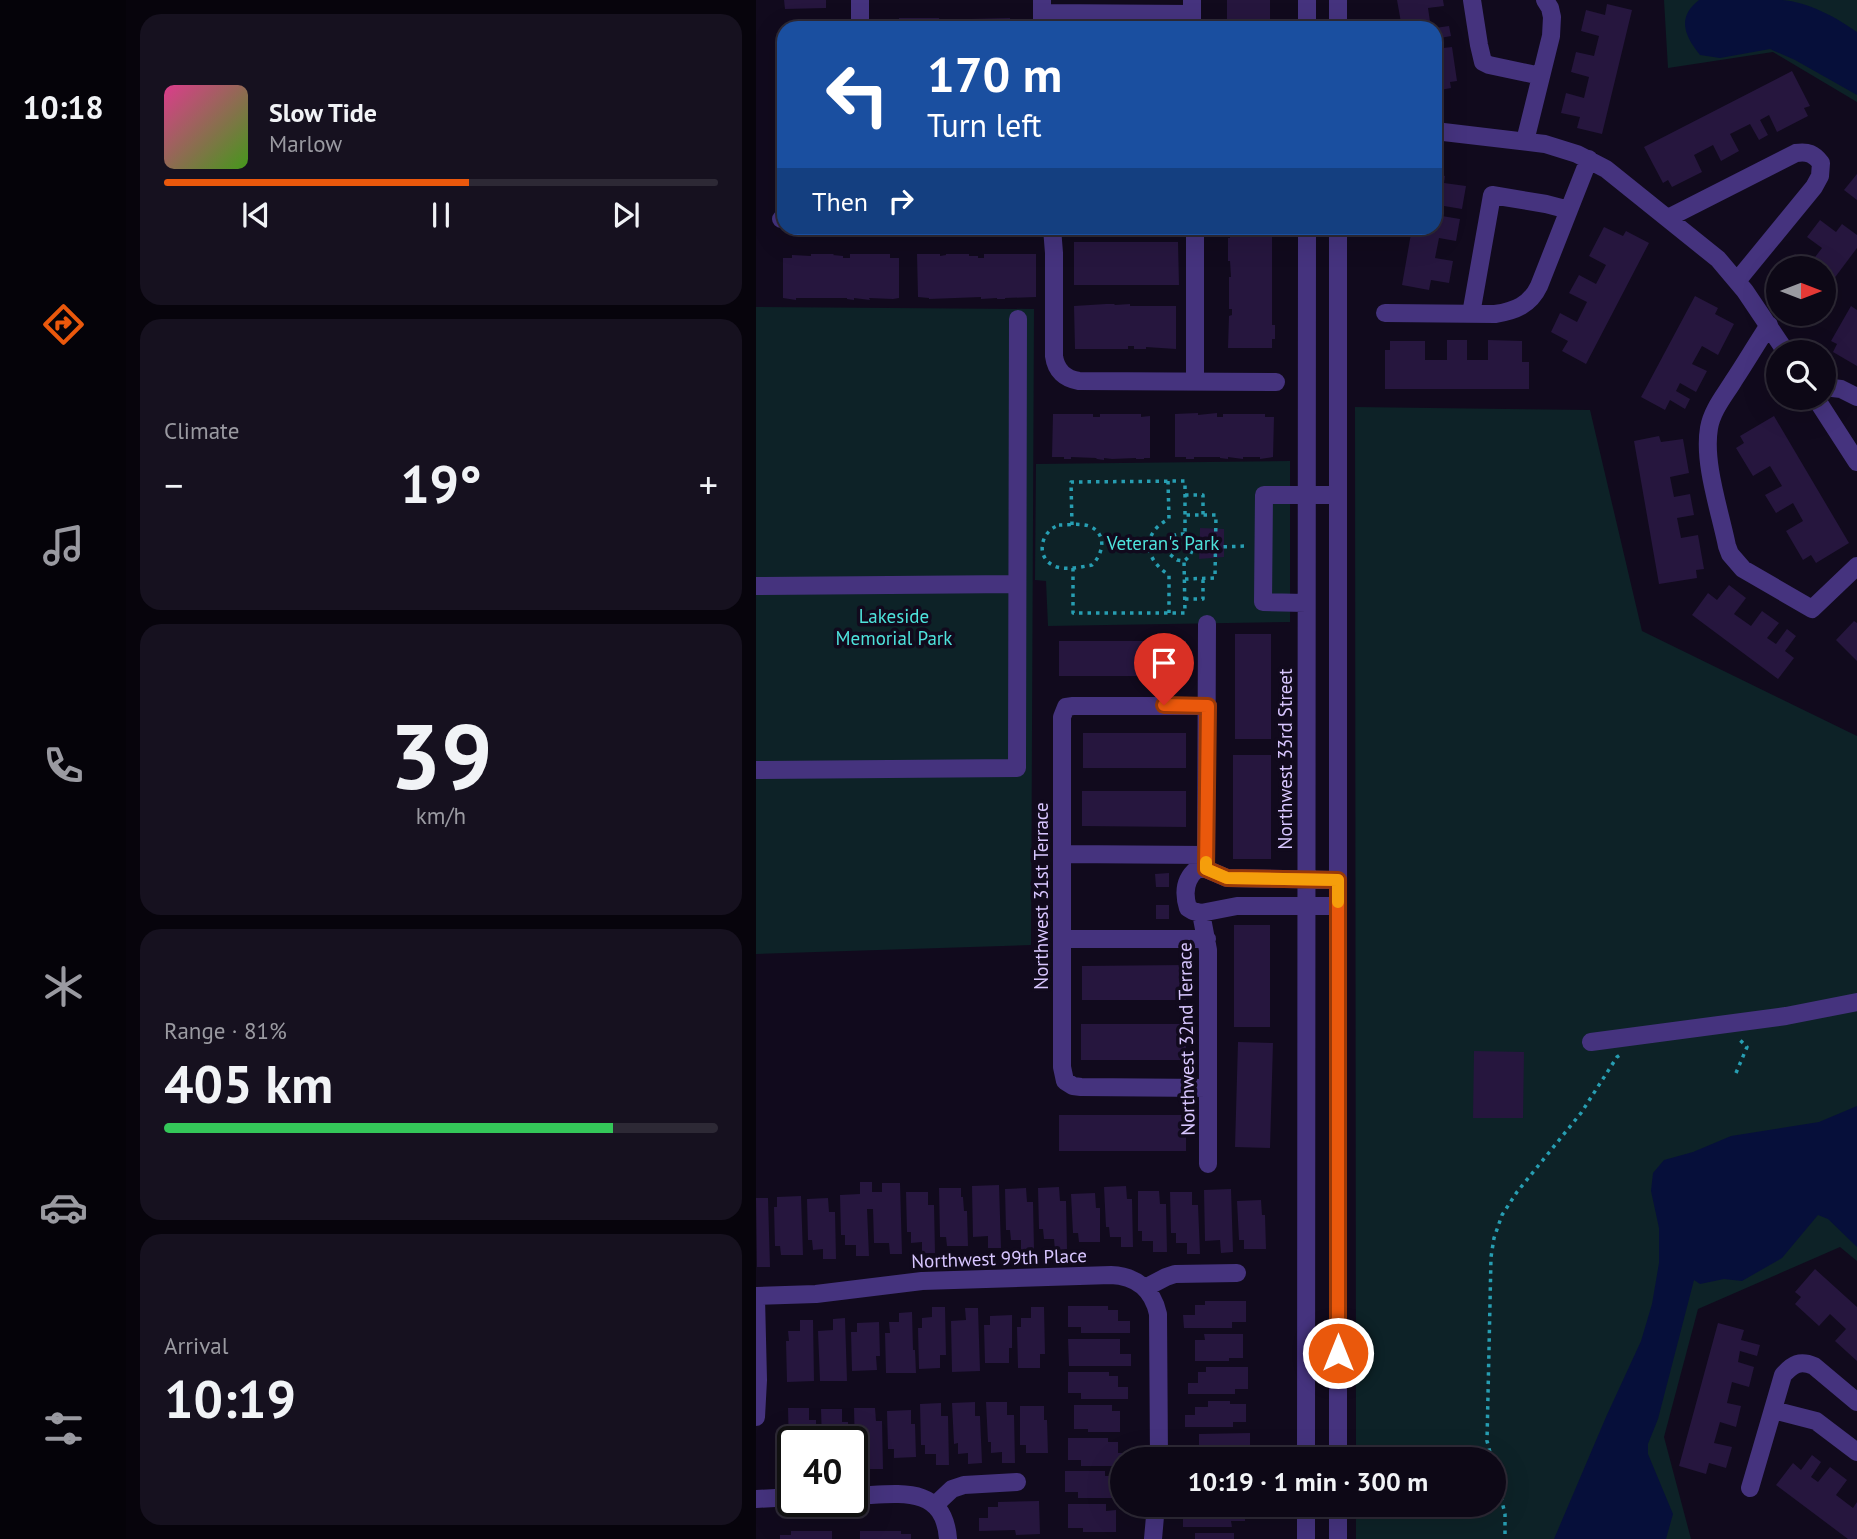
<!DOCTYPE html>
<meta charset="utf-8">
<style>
:root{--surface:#0d0816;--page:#16111f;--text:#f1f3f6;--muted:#9a9aa1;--line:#2d2935;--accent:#ea580c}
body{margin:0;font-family:"PT Sans",sans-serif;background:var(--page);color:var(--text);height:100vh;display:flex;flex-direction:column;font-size:26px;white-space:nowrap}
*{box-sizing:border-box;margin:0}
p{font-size:23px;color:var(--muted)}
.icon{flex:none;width:38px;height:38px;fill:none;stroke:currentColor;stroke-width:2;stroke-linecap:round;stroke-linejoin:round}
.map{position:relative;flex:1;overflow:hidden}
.panel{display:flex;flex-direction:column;gap:14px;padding:14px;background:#07040c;width:630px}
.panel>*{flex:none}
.top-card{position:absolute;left:21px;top:21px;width:665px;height:214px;border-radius:21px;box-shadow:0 7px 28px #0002,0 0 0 2px var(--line);background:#1a4fa0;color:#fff;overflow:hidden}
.needle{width:46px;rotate:90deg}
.buttons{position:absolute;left:1010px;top:256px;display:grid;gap:14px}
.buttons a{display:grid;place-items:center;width:70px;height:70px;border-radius:50%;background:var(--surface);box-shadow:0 7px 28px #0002,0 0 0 2px var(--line);font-size:35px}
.speed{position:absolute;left:21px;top:1426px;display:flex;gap:14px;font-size:35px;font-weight:700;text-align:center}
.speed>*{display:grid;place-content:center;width:91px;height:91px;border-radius:50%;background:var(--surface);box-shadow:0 7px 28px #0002,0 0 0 2px var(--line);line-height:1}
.speed .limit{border:4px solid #111;border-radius:10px;background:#fff;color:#111}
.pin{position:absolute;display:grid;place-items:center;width:60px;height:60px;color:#fff;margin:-72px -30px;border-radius:50% 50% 50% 0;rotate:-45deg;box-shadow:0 0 7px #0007}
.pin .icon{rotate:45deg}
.me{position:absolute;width:77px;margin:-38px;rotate:0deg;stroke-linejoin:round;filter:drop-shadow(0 0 5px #0008)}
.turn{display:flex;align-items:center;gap:24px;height:147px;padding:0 35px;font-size:32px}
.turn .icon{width:91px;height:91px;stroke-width:2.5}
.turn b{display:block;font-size:49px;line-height:60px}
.then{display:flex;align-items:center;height:66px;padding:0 35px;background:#0003;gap:14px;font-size:26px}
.big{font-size:52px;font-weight:700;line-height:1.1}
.panel .card{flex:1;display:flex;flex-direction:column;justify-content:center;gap:10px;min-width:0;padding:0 24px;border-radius:21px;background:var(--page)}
.panel .dial{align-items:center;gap:0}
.dial b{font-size:91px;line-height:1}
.song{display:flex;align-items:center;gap:21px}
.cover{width:84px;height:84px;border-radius:10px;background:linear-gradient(135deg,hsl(330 70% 55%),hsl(100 70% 35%))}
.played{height:7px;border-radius:4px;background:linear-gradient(90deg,var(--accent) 55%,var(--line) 55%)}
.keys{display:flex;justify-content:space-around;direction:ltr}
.heat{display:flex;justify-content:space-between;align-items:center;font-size:38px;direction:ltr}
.charge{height:10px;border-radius:5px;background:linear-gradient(90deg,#34c759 81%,var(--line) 0)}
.trip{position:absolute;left:354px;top:1447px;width:396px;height:70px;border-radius:35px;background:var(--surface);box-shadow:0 7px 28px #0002,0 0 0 2px var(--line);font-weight:700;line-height:70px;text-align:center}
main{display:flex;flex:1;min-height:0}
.menu{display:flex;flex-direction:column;width:126px;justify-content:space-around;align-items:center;background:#050309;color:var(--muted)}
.menu .icon{width:49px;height:49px}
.menu .on{color:var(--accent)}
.menu b{font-size:32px;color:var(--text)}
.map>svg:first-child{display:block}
.green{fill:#0d2227}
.water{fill:#060f3a}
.building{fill:#26163e}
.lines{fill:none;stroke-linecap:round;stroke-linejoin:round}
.path{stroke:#279eb2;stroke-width:3.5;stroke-dasharray:3.5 5;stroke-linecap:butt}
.minor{stroke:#45337e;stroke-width:18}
.route-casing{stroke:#983908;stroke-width:18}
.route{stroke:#ea580c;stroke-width:12}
.slow{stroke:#f59e0b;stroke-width:12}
.labels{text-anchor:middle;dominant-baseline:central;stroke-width:7;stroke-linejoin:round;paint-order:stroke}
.park-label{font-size:19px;fill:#4ee3dc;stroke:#110a1d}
.street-label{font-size:19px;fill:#d8c6ff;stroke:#110a1d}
</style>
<main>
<nav class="menu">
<b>10:18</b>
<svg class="icon on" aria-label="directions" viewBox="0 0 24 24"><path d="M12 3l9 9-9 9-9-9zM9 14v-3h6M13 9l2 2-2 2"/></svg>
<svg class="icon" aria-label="music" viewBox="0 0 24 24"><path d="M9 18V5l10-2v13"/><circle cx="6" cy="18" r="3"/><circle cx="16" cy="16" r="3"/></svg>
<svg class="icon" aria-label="phone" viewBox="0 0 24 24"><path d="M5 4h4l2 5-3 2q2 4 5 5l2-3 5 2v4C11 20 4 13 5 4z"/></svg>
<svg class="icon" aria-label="climate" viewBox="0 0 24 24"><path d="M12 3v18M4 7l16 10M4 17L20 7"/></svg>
<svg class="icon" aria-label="car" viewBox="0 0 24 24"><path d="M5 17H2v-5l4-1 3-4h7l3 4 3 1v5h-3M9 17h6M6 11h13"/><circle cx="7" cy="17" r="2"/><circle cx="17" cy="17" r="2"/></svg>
<svg class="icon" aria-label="filters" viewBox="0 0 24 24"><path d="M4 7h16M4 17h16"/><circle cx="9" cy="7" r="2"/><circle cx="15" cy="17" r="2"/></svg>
</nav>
<section class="panel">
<div class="card">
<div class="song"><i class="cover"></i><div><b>Slow Tide</b><p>Marlow</p></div></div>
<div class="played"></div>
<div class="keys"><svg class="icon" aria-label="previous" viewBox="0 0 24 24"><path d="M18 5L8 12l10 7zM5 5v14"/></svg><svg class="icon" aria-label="pause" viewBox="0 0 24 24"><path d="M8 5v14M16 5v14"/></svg><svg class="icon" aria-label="next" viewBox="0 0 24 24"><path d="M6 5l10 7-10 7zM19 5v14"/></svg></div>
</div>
<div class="card"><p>Climate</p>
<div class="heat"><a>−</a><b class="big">19°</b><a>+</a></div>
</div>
<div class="card dial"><b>39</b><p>km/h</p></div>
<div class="card"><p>Range · 81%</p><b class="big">405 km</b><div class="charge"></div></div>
<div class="card"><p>Arrival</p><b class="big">10:19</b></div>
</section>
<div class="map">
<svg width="1101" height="1539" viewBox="0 0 1101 1539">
<rect width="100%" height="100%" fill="#110a1d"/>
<path class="green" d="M908,0H1101V102L1017,52L912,68Z
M0,307L278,309L275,945L0,954Z
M599,407L834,410L886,631L1101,736V1261L1084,1247L942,1309L908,1437L935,1539H600V1505H737V1460L600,1459Z
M534,461V622L292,626L290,581L279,580L280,464Z"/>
<path class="water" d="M943,0C970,0 998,0 1026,0C1052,2 1080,17 1101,32V95L1039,60L1014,49L964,58L944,55C929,36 920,18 943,0Z
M1101,1106V1247L1072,1219L1062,1215L1026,1258L986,1281L968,1279L944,1284L938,1280L902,1419L892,1444V1454L917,1514L910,1539H798L850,1417L885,1341L896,1304L903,1263V1228L895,1191L897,1173L908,1160L937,1152L975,1136L1063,1122Z"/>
<path class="building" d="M28,0H70V8L29,9Z
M471,0H514V28H473L474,19H471Z
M641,0H687L688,6L672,8L675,28H646Z
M851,4L876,10L846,134L821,128L824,117L805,113L810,93L828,98L833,77L815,72L820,52L838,56L843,36L825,31L830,10L849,15Z
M143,18H183L185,28H143Z
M254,18V28H212L214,19Z
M73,24V28H30V26Z
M693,26L695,36L679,39V28Z
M696,47L701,81L694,82L695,88L679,91V49Z
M1036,71L1054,106L1048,108L1052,116L1021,132L1013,115L1004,120L1012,135L1003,140L994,124L974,134L983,151L965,161L957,145L938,155L946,172L916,187L912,180L907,183L888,147Z
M679,174L689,176L688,183L710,186L706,209L688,206L686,216L704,219L700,241L683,238L679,258L697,261L693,283L675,280L673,290L646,285L656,228H679Z
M1101,174V200L1088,190Z
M1064,220L1080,232L1086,224L1101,235V248L1068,292V268H1029L1039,254L1053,265L1066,248L1051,237Z
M848,227L867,236L870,231L893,243L830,364L806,351L812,341L795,332L804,313L821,322L831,302L813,293L823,275L840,284L850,265L833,256Z
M476,228H516V325H519V339H516V348H472L473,316L476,315V309H473V277H475L474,261H472V238H474V229Z
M318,242H422L423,285H318Z
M55,254H78L77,255L87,256V258H94V254H134V258H143V298L137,299L113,298L114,300L98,298V300L91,299V298H40V300L27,298V258H36V255L55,256Z
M161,254H184V256L190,255V254H213V256H222V258H228V254H280V297L249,298V299H241V298L225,299V297L173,299V298L162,297Z
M939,296L962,308L959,314L978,324L962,355L946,346L936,364L951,371L940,392L924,383L920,391L934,399L929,409L914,400L909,410L885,397Z
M350,304H358L359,305L374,304V306H420V349L390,347V349H378V346H372V349H319L318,306Z
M1095,306L1101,310V366L1077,352L1081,344L1075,341Z
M691,340H711V360H732V340L766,341V362H773V389H629V350H634V341H669V360H691Z
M442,413V415L461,413V417H467V414H509V417H518L517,457L504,459V457H487V459L472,457V459L464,458V457H438V459H430V457H419V414Z
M297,414H337V417H344V414H385V417L394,416V458H388V459H380V458L356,459L348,458V460L341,459L340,458L315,457V459H308V457H296Z
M1018,416L1093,543L1060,563L1055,555L1047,560L1030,531L1047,521L1037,503L1020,513L1009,495L1026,486L1014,466L997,476L980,448L988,443L984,436Z
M903,436L905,442L927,439L933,473L914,477L918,497L934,494L938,515L921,518L925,538L942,535L948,569L940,570L941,578L903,584L878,441Z
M444,528L468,529V557L443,559Z
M973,585L990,598L978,614L995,626L1006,611L1023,623L1011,638L1020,644L1031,629L1040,636L1029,651L1038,658L1022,679L936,615L952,593L961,600Z
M1098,621L1101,623V661L1080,640Z
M479,634H515V739H479Z
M303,641H430V676H303Z
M327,733H430V768H327Z
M477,755H515V859H477Z
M326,791H430V827L326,826Z
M413,873V887H400L399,874Z
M400,905H413V919H400Z
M478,925H514V1027H478Z
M430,965V1000H326V966Z
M325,1024H430V1060H325Z
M482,1042L517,1043L514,1148L479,1147Z
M718,1051L768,1052L767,1118H717Z
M303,1115H430V1151H303Z
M104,1182H116V1192H126V1183H144L146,1254H134L133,1243H118L117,1209H111L113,1256H100V1245H89V1235H85L84,1195L104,1194Z
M243,1185L245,1248H232V1236L217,1237L216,1186Z
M370,1186L371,1199H376L377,1247H365V1237H354L353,1227H350L348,1187Z
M303,1187L304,1201H310L311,1249L299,1250L298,1239H288L287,1229H283L282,1188Z
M183,1188H205V1197H207L208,1211H211L212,1246H191L190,1237H184Z
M270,1188L271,1202H277L278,1249L265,1250V1240H255L254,1230H250L249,1189Z
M475,1189L477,1252L465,1253L464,1240L449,1241L448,1190Z
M382,1191H403L404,1204H410L411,1252H397V1241H386V1231H382Z
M150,1192H172V1205H178L179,1253H166V1242L155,1243V1232H151Z
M414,1192H436V1205H442L444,1254H431V1243H420V1233H415Z
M339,1193L340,1208H344V1242H323L322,1233H317L315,1194Z
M45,1196L47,1255H25L24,1246H19L18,1207H21V1197Z
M0,1198H12L14,1267H1Z
M72,1198L73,1212H79L80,1259H67V1249L57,1250L56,1240H52L51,1199Z
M505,1200L506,1215H509L510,1249H488V1240H483L481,1201Z
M1059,1269L1101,1307V1361L1079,1341L1090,1329L1074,1314L1063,1326L1039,1304L1045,1297L1039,1292Z
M449,1301H490V1322H476V1328H428L427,1315H439V1305H449Z
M312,1306H352V1310H362V1321H374V1333H325V1327H312Z
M176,1307H189L190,1355H184V1368L163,1369L162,1328H166V1318L176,1317Z
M275,1307H288L289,1354H284V1368H262L261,1327H265V1318H275Z
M209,1308H222L224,1371L196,1372L195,1321L210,1320Z
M156,1312L157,1350H159L160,1373H130L129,1333H134L133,1322H143V1313Z
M256,1315V1348H253V1363H229L228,1325H234V1316Z
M89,1318L91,1381H64L62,1331L77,1330V1319Z
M44,1320H57L58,1381L31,1382L30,1341H33L32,1331H44Z
M123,1322L124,1356H120L121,1370L96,1371L95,1332H101V1323Z
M962,1323L988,1330L985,1340L1004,1345L1001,1356L984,1351L982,1362L998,1367L993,1387L976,1382L971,1403L985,1406L980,1427L964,1422L958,1443L976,1447L970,1468L953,1463L950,1474L923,1466Z
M448,1334H487V1358H473V1361H439V1340H449Z
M312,1339H364V1354H375V1366H313Z
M450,1367H492V1389H479V1394H432V1383H442V1372H450Z
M312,1372H353V1376H362V1387H372V1399H325V1393H312Z
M452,1401H474V1404H490V1422H477V1427H429V1415H439V1407H452Z
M219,1402V1416H224L226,1463L212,1464V1453L202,1454V1443L198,1444L196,1403Z
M230,1402H251V1415H258L259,1463H246V1452L235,1453V1442H232Z
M185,1403V1416H192L193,1465H180V1454H169V1445H165L164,1404Z
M318,1405H356V1411H364V1432H332V1429H318Z
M264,1406H288V1420H291L292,1453H270V1445H264Z
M32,1408H53V1420H60V1442H37V1449H33Z
M98,1408H119L120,1421H126L127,1469H114V1458L104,1459L103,1449H99Z
M65,1409H86V1422H92L93,1442H66Z
M155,1410V1424H159L160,1457L138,1458V1449H132L131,1411Z
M494,1433V1460H431V1448H443V1434Z
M312,1438H352V1442H362V1453H374V1460H366V1466H325V1460H312Z
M1056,1455L1065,1462L1055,1477L1062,1482L1074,1467L1091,1480L1080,1495L1097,1508L1101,1502V1539H1092L1020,1485L1037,1463L1045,1470Z
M309,1471H349V1476H359V1486H366V1498H322V1492H309Z
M283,1501L284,1534L260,1535L259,1530L223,1531V1518H232V1507H242V1502Z
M312,1504H350V1511L360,1510V1532H327V1528H312Z
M439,1505H489V1521H475L476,1527H427V1514H439Z
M35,1531H76V1539H24V1535H35Z
M104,1531H145V1534H155V1539H104Z
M439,1533H478V1539H439Z"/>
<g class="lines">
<path class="path" d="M412,481L413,519C385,533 388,559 413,575V613
M429,495H447V515
M303,525C312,525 324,523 333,526C352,534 347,554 336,565C325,567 312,570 301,567C279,560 283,532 303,525Z
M316,525L315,482L429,481V534L436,541C437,550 436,555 428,561L421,560L411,552C410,539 416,533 429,534
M459,547L492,546
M317,568V613H429L428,561
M429,579L459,578L460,515H429
M429,599H447V578
M980,1073L991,1047L982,1038
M736,1460L731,1441L735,1257L738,1238L746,1215L761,1192L825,1113L861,1057L864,1055
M737,1464L749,1514V1539"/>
<path class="minor" d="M104,0V28
M582,0V28
M716,0L723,45L727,62L733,65L785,76
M286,13L436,14
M286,28V0
M436,28V0
M551,28V0
M679,131L789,144L821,154L850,169L962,259L989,291L1030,352
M769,141L795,36L796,17L794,8L789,0
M912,218L1040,153C1052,151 1058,154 1065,163L1064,176L1058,187L981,281
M25,219H28
M296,228L298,253V356C300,371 309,379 323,381L520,382
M439,228V382
M629,313L739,314C759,311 774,305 783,286L833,159
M715,314L736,195L790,204L813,210
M1013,325C1001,343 990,362 978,380C969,395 956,410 953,428C947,463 964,511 971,546L974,554L987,569L1056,609L1101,566
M1068,387L1085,389L1101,397
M1059,397L1101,462
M0,586L261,584
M550,603L507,602L508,495H582
M452,706H317L310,707L306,717V1067L309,1081L317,1086L325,1087L452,1088
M0,770L261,768L262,319
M306,854L450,855
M450,869L451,624
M582,880L471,878L450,869H441C429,879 427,892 432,908L437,911L445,913L481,906H582
M445,913L452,950V1164
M306,939H451
M835,1042L1030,1016L1101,1002
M389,1288L410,1277L419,1274L481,1273
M0,1296L60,1294L166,1281L355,1275C380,1276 397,1290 402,1314L403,1460
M0,1298L2,1380L0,1417
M1017,1410L1060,1421L1101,1452
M550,1460L551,228
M582,1460V228
M994,1488L1027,1375C1037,1364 1044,1360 1058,1366L1101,1402
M96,1496C138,1495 188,1482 192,1539
M0,1499L37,1497
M179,1505L196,1489L208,1485L261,1482
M397,1539L400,1505
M550,1539V1505
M582,1539V1505"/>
</g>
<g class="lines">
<g class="route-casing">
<path id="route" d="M408,705L452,706L450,869L471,878L582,880V1353"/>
</g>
<use href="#route" class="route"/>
<path class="slow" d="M450,862V869L471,878L582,880V902"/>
</g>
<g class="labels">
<g class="park-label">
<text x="407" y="543">Veteran's Park</text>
<text x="138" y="616">Lakeside<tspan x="138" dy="22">Memorial Park</tspan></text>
</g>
<g class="street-label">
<text transform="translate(529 759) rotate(-90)">Northwest 33rd Street</text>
<text transform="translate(285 896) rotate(-90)">Northwest 31st Terrace</text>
<text transform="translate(430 1039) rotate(-91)">Northwest 32nd Terrace</text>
<text transform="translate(243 1258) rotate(-2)">Northwest 99th Place</text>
</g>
</g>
</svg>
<div class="buttons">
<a><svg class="needle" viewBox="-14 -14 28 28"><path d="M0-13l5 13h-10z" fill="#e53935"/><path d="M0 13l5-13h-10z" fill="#9a9aa1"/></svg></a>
<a><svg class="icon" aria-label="search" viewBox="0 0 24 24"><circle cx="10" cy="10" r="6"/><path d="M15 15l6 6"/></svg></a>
</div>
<div class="speed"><div class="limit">40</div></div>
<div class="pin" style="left:408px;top:705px;background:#d93025"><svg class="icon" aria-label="arrive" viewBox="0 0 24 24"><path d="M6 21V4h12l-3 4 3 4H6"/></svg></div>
<svg class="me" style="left:582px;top:1353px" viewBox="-20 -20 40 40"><circle r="17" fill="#ea580c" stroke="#fff" stroke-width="3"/><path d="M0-11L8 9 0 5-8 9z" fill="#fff"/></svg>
<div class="trip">10:19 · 1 min · 300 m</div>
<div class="top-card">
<div class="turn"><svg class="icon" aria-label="left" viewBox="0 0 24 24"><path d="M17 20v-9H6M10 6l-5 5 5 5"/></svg><div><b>170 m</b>Turn left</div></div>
<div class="then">Then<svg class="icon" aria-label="right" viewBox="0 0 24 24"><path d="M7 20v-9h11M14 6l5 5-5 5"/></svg></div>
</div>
</div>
</main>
